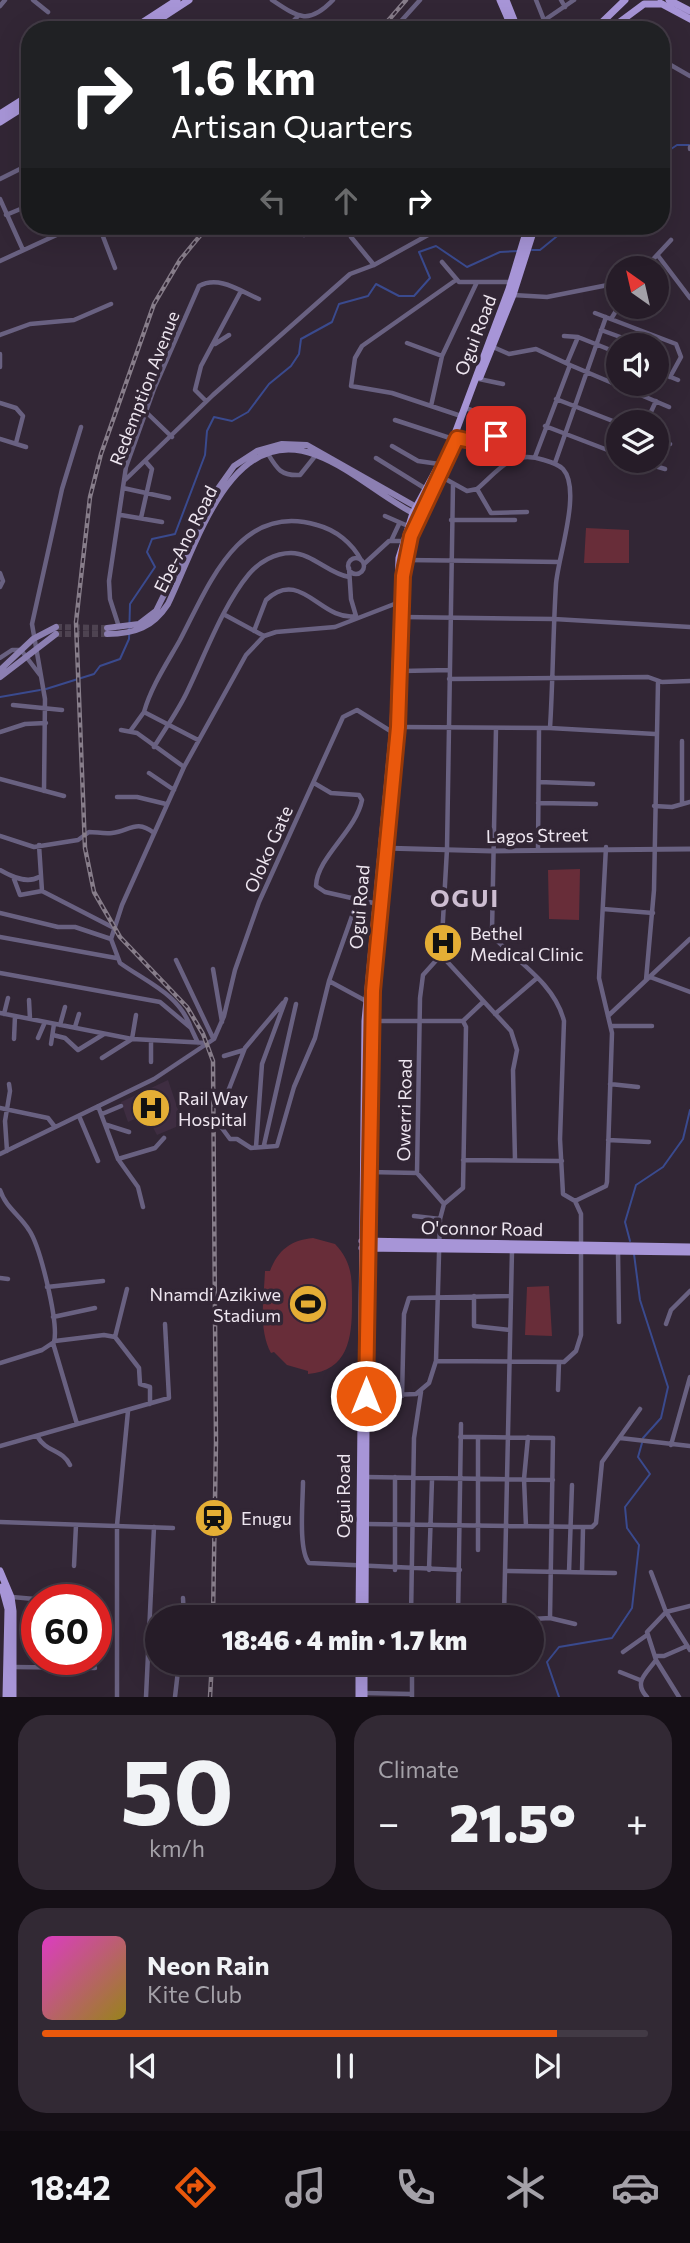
<!DOCTYPE html>
<meta charset="utf-8">
<style>
:root{--surface:#261c28;--page:#322934;--text:#f1f3f6;--muted:#a4a1a8;--line:#423a45;--accent:#ea580c}
body{margin:0;font-family:Commissioner,sans-serif;background:var(--page);color:var(--text);height:100vh;display:flex;flex-direction:column;font-size:26px;white-space:nowrap}
*{box-sizing:border-box;margin:0}
p{font-size:23px;color:var(--muted)}
.icon{flex:none;width:38px;height:38px;fill:none;stroke:currentColor;stroke-width:2;stroke-linecap:round;stroke-linejoin:round}
.map{position:relative;height:1697px;overflow:hidden}
.sheet{display:flex;flex-direction:column;gap:18px;padding:18px;background:#150f16;flex:1}
.sheet>*{flex:none}
.hud{position:absolute;left:21px;top:21px;width:649px;height:214px;border-radius:28px;box-shadow:0 7px 28px #0002,0 0 0 2px var(--line);background:#202124;color:#fff;overflow:hidden}
.needle{width:46px;rotate:326deg}
.buttons{position:absolute;left:606px;top:256px;display:grid;gap:14px}
.buttons a{display:grid;place-items:center;width:63px;height:63px;border-radius:50%;background:var(--surface);box-shadow:0 7px 28px #0002,0 0 0 2px var(--line);font-size:35px}
.speed{position:absolute;left:21px;top:1584px;display:flex;gap:14px;font-size:35px;font-weight:700;text-align:center}
.speed>*{display:grid;place-content:center;width:91px;height:91px;border-radius:50%;background:var(--surface);box-shadow:0 7px 28px #0002,0 0 0 2px var(--line);line-height:1}
.speed .limit{border:10px solid #d22;background:#fff;color:#111}
.pin{position:absolute;display:grid;place-items:center;width:60px;height:60px;color:#fff;margin:-30px;border-radius:14px;box-shadow:0 4px 10px #0006}
.me{position:absolute;width:77px;margin:-38px;rotate:0deg;stroke-linejoin:round;filter:drop-shadow(0 0 5px #0008)}
.turn{display:flex;align-items:center;gap:24px;height:147px;padding:0 35px;font-size:32px}
.turn .icon{width:91px;height:91px;stroke-width:2.5}
.turn b{display:block;font-size:49px;line-height:60px}
.lanes{display:flex;align-items:center;height:66px;padding:0 35px;background:#0003;justify-content:center;gap:35px;direction:ltr}
.lanes .off{opacity:.35}
.big{font-size:52px;font-weight:800;line-height:1.1}
.sheet .widget{flex:1;display:flex;flex-direction:column;justify-content:center;gap:10px;min-width:0;padding:0 24px;border-radius:28px;background:var(--page)}
.sheet .dial{align-items:center;gap:0}
.dial b{font-size:91px;line-height:1}
.song{display:flex;align-items:center;gap:21px}
.cover{width:84px;height:84px;border-radius:10px;background:linear-gradient(135deg,hsl(310 70% 55%),hsl(50 70% 35%))}
.played{height:7px;border-radius:4px;background:linear-gradient(90deg,var(--accent) 85%,var(--line) 85%)}
.keys{display:flex;justify-content:space-around;direction:ltr}
.heat{display:flex;justify-content:space-between;align-items:center;font-size:38px;direction:ltr}
.sheet .tiles{flex:1;display:grid;gap:18px;grid-template-columns:1fr 1fr}
.widget:last-child{grid-column:span 2}
.trip{position:absolute;left:145px;top:1605px;width:399px;height:70px;border-radius:35px;background:var(--surface);box-shadow:0 7px 28px #0002,0 0 0 2px var(--line);font-weight:800;line-height:70px;text-align:center}
.tab-bar{display:flex;height:112px;justify-content:space-around;align-items:center;background:#0f0b10;color:var(--muted)}
.tab-bar .icon{width:49px;height:49px}
.tab-bar .on{color:var(--accent)}
.tab-bar b{font-size:32px;color:var(--text)}
.map>svg:first-child{display:block}
.built{fill:#3e2d41}
.green{fill:#682d39}
.lines{fill:none;stroke-linecap:round;stroke-linejoin:round}
.stream{stroke:#3a4a8e;stroke-width:2}
.secondary-tunnel{stroke:#4e4351;stroke-width:6;stroke-dasharray:6 3;stroke-linecap:butt}
.minor{stroke:#696181;stroke-width:4.5}
.tertiary{stroke:#696181;stroke-width:5}
.secondary{stroke:#8c7fb2;stroke-width:6}
.primary{stroke:#a795d7;stroke-width:7}
.rail-casing{stroke:#877d8a;stroke-width:4.5}
.rail{stroke:#322635;stroke-width:2;stroke-dasharray:5;stroke-linecap:butt}
.route-casing{stroke:#983908;stroke-width:18}
.route{stroke:#ea580c;stroke-width:12}
.labels{text-anchor:middle;dominant-baseline:central;stroke-width:7;stroke-linejoin:round;paint-order:stroke}
.street-label{font-size:18px;fill:#eee6f0;stroke:#322635}
.poi-label{font-size:18px;fill:#eee6f0;stroke:#322635;text-anchor:start}
.district-label{font-size:24px;font-weight:bold;letter-spacing:2px;fill:#cdbdd1;stroke:#322635}
</style>
<div class="map">
<svg width="690" height="1697" viewBox="0 0 690 1697">
<rect width="100%" height="100%" fill="#322635"/>
<path class="built" d="M168,1080L183,1124L157,1135L146,1114L128,1122L121,1102Z"/>
<path class="green" d="M586,528L629,530V563H584Z
M580,869L579,920L549,919L548,870Z
M313,1238L335,1244C353,1263 352,1279 352,1305C352,1338 348,1371 308,1374V1371L287,1365L274,1352L271,1353C258,1329 264,1297 265,1271H270C278,1250 291,1240 313,1238Z
M549,1286L552,1336L525,1335L527,1287Z"/>
<g class="lines">
<path class="stream" d="M662,155L677,145H689
M532,250H540L567,228L597,236L612,226
M46,689L94,674L100,666L120,659L129,639L130,604L155,567L147,552L152,539L175,534L205,455L207,431L214,417L232,421L248,412L269,384L291,366L299,354L301,339L332,322L339,304L368,296L376,284L399,296H414L430,278L419,252L436,246L467,267L500,252L519,251
M0,697L40,690
M630,1241L625,1222L636,1185L663,1167L683,1139L690,1110
M634,1254L640,1300L668,1387L661,1418L643,1438
M559,1697L547,1662L559,1647L612,1638L632,1608L639,1545L627,1528L625,1507L650,1474L638,1457L642,1443"/>
<path class="secondary-tunnel" d="M56,627L107,628
M56,634H107"/>
<path class="minor" d="M33,0L48,12
M272,0C299,18 309,25 333,0
M536,0L544,20
M561,0L565,7
M0,6L5,0
M285,30L298,16
M393,30L420,0
M530,30L574,0
M662,60L690,76
M690,147V149
M27,166L30,173
M0,179L30,164
M0,199L23,250
M6,215L30,205
M99,226L115,268
M293,226L304,235L318,226
M357,226L351,237L374,265
M659,257L690,298
M0,261L76,226
M442,262L459,282H511
M645,268L671,240
M456,280L362,346L355,358L351,386L392,393L461,416
M513,295L547,297L618,283
M595,313L676,344L681,357L670,377
M611,319L619,306
M601,330L634,342
M0,335L30,324L74,320L111,304
M564,336L578,337L567,363
M578,337L618,353
M407,343L442,356
M215,344L229,335
M493,347L509,354L536,349L570,365
M0,354V367
M656,371L678,380
M479,379L503,384
M556,399L618,423
M206,401L195,390L201,366L241,291
M0,403L16,408L23,416L16,443
M431,406L442,356L477,282
M468,409L490,416L523,456
M146,412L172,437
M650,414L656,401
M395,420L453,439
M545,426L618,454
M457,438L488,442L502,430
M0,439L26,447
M656,439L670,444
M392,446L418,461L439,464
M656,453L661,441
M268,454C277,469 281,476 300,475L316,455
M535,457L570,365L669,407
M376,458L426,489
M635,460L665,469
M555,463L606,317
M440,476L467,491L477,489
M125,480L213,395L350,274L374,265L437,230
M123,488L169,498
M477,489C500,469 512,449 544,460C551,462 558,464 563,469C582,490 558,557 556,584C553,632 553,680 550,728
M477,489L491,513L527,512
M121,515L162,522
M385,516L408,526
M141,518L152,469L146,462
M451,520H515
M392,539L399,524
M348 566a8 8 0 1 1 16 0a8 8 0 1 1-16 0Z
M406,560L559,562
M364,564L389,541H403
M349,568L351,599L356,616
M0,573L3,581L0,587
M225,615L264,636
M403,617L554,619L690,627
M119,627L110,599L109,581L126,467L154,389L199,286C219,275 240,291 259,299
M254,631L266,600C301,567 321,622 356,616
M0,658L12,650H21L40,675
M402,671L450,670
M449,679L648,677L662,682L690,681
M13,705L62,710
M398,727L550,728L655,734
M121,730L137,733L184,767
M131,730L144,712
M0,732L25,724L46,723
M198,740L144,712C151,687 167,663 180,640C208,587 239,501 317,525C336,530 352,543 361,560
M154,747C165,729 178,711 187,692C205,655 223,605 249,574C259,562 275,553 291,553C312,553 329,574 349,577
M149,773L174,790
M0,779L64,796
M539,782L593,784
M314,783L331,793L359,795L362,800C356,831 317,857 316,886L325,892L378,904
M44,791L45,699L32,624L62,489L81,427
M117,797H137L166,804
M682,802V741
M538,803L596,804
M654,806L672,807L690,802
M0,836L34,847L78,840L89,832C96,832 104,834 112,833C130,831 136,819 154,833
M39,845L42,891L114,928
M538,850L539,728
M0,870C12,877 27,884 39,877
M14,879L20,895L42,891
M603,909L653,913
M0,913L58,927H75L111,939
M0,937L116,958
M441,955L511,1031L517,1050L513,1070L515,1160
M176,960L213,1038
M213,969L222,1022
M0,973L160,1002L191,1028L198,1043
M650,977L690,992
M646,980L654,890L658,682
M329,981L366,1001
M29,1000L30,1019
M0,1013L132,1039L208,1043
M4,1014L8,998
M495,1014L537,978
M608,1016L690,939
M370,1021H463
M463,1021L483,1002
M60,1025L65,1007
M611,1026H652
M75,1027L79,1014
M191,1028C179,994 148,983 120,963L111,939L122,905L184,767L246,655L264,636L276,632L335,627L397,603
M53,1035L65,1038L78,1050L104,1034
M38,1038L45,1022
M14,1039L15,1016
M151,1041V1062
M51,1044L54,1024
M224,1056L244,1050
M102,1058L132,1039L136,1015
M610,1084L638,1087
M227,1094L245,1048L283,1003
M98,1106L118,1159L138,1187L143,1207
M0,1108L48,1118L55,1127
M102,1114L121,1106
M79,1116L98,1161
M216,1120L230,1139H237L251,1148L277,1146L294,1087L315,1038L329,981L357,902
M107,1125L129,1132
M608,1140L649,1142
M264,1145L296,1004
M256,1147L262,1064L286,999
M7,1151L5,1121L10,1091L9,1084
M0,1154L154,1079L214,1039L224,1016L235,970L259,902L343,717L357,710L392,732
M118,1159L155,1148L164,1138
M463,1160L562,1161
M369,1172L417,1173
M0,1190C6,1208 20,1215 29,1230C40,1246 59,1323 54,1342
M575,1201L606,1186L607,1182L612,1033L599,978L606,847
M444,1204L417,1173L420,998L423,975L441,955L447,849L453,485
M444,1204L463,1188L466,1027L463,1021
M414,1216L440,1219
M618,1251L619,1322
M0,1278L8,1279
M47,1287L103,1281
M474,1296V1326L510,1330
M53,1317L95,1308
M666,1324L671,1310L690,1291
M115,1337L127,1289
M55,1341L104,1335L115,1337L139,1368L140,1384L150,1387V1404
M53,1343L77,1424
M436,1361L564,1362L576,1351L581,1335V1214L575,1201L563,1194L560,1139L564,1021C555,985 520,963 495,939L492,932L496,728
M0,1363L42,1350L54,1342
M558,1390L559,1362
M367,1396L416,1394L429,1383L436,1361L440,1219L444,1204
M402,1396L404,1314L409,1298L511,1296
M37,1436C47,1453 62,1449 70,1465
M460,1437H478
M620,1438L690,1446
M671,1445L690,1377
M0,1446L169,1398L165,1324
M365,1477L553,1480
M303,1482C303,1500 298,1550 309,1563L460,1570
M0,1522L173,1528
M366,1524L592,1527L596,1523L602,1462L640,1409
M526,1526L524,1479L528,1437
M478,1550V1437L553,1438L550,1618L532,1619
M74,1566L76,1525
M395,1570V1477
M429,1570L432,1480
M505,1571L615,1573
M569,1572L572,1485
M582,1572L583,1528
M651,1572L666,1612L647,1632L656,1660L679,1697
M12,1597L46,1600
M183,1598L184,1617
M96,1604H101
M690,1606L666,1612L690,1650
M366,1615L428,1617
M411,1617L414,1438L421,1392
M458,1617L461,1424
M504,1617L512,1250
M550,1618L575,1624
M623,1652L647,1635
M655,1656H664L687,1646
M364,1665L476,1666L500,1662
M13,1667L95,1668
M620,1672L640,1680
M364,1693L412,1694
M117,1697V1525L128,1411
M146,1697L154,1527
M175,1697L179,1662
M412,1697V1663
M647,1697C633,1682 646,1674 656,1660"/>
<path class="tertiary" d="M382,848L492,851L690,849"/>
<path class="secondary" d="M107,628L139,624L156,611L212,497L234,466L257,451L282,444L307,445L420,509
M107,634C135,634 153,627 168,604C196,547 230,421 316,455C353,469 382,498 417,515
M0,670L33,639L56,627
M0,677L56,634"/>
<path class="primary" d="M500,0L513,30
M506,0L518,30
M669,0L690,11
M660,3L690,19
M613,27L644,4H662
M131,30L177,0
M143,30L189,0
M594,30L625,0
M0,114L30,95
M0,122L30,103
M480,377L513,295L535,226
M388,816L399,727L405,560L419,516L446,463
M362,1241L690,1247
M362,1248L690,1252
M0,1571L11,1597L13,1611V1697
M2,1587L8,1609L6,1697
M359,1617L365,1021L393,726L399,558L413,513L453,439L509,289L528,226
M365,1617L367,1232L373,991L387,831
M359,1662V1697
M364,1697V1662"/>
<g class="rail-casing">
<path id="rail" d="M380,30L406,0
M208,226L180,260L154,304L101,454L90,497L76,622L85,848L94,892L120,937L187,1007L203,1034L213,1061L216,1442L213,1617
M210,1697L212,1662"/>
</g>
<use href="#rail" class="rail"/>
</g>
<g class="lines">
<g class="route-casing">
<path id="route" d="M366,1396L373,991L398,727L403,576L411,536L457,438C477,442 478,445 496,436"/>
</g>
<use href="#route" class="route"/>
</g>
<defs>
<g id="hospital-disc" transform="scale(2.0125)"><circle r="9.5" fill="#e4ae35" stroke="#322635"/><path d="M-5-5h3v3.5h4V-5h3V5h-3V1.5h-4V5h-3Z" fill="#111"/></g>
<g id="stadium-disc" transform="scale(2.0125)"><circle r="9.5" fill="#e4ae35" stroke="#322635"/><path d="M0-5a6.5 5 0 1 0 0 10a6.5 5 0 1 0 0-10ZM-3.5-1.8h7v3.6h-7Z" fill="#111"/></g>
<g id="station-disc" transform="scale(2.0125)"><circle r="9.5" fill="#e4ae35" stroke="#322635"/><path d="M-3-6H3Q5-6 5-4V2Q5 4 3 4L4.5 6H3L1.5 4h-3L-3 6H-4.5L-3 4Q-5 4-5 2V-4Q-5-6-3-6ZM-3.5-4v3h7v-3ZM-3.5 1v1.5H-2V1ZM2 1v1.5H3.5V1Z" fill="#111"/></g>
</defs>
<g fill-rule="evenodd">
<use href="#hospital-disc" x="443" y="943"/>
<use href="#hospital-disc" x="151" y="1108"/>
<use href="#stadium-disc" x="308" y="1304"/>
<use href="#station-disc" x="214" y="1518"/>
</g>
<g class="labels">
<g class="street-label">
<text transform="translate(475 335) rotate(-69)">Ogui Road</text>
<text transform="translate(144 388) rotate(-69)">Redemption Avenue</text>
<text transform="translate(185 539) rotate(-63)">Ebe-Ano Road</text>
<text transform="translate(537 835) rotate(-1)">Lagos Street</text>
<text transform="translate(268 849) rotate(-66)">Oloko Gate</text>
<text transform="translate(359 907) rotate(-85)">Ogui Road</text>
<text transform="translate(404 1110) rotate(-89)">Owerri Road</text>
<text transform="translate(482 1228) rotate(1)">O'connor Road</text>
<text transform="translate(343 1496) rotate(-90)">Ogui Road</text>
</g>
<g class="poi-label">
<text x="470" y="933">Bethel<tspan x="470" dy="21">Medical Clinic</tspan></text>
<text x="178" y="1098">Rail Way<tspan x="178" dy="21">Hospital</tspan></text>
<text x="281" y="1294" text-anchor="end">Nnamdi Azikiwe<tspan x="281" dy="21">Stadium</tspan></text>
<text x="241" y="1518">Enugu</text>
</g>
<g class="district-label">
<text x="465" y="897">OGUI</text>
</g>
</g>
</svg>
<div class="buttons">
<a><svg class="needle" viewBox="-14 -14 28 28"><path d="M0-13l5 13h-10z" fill="#e53935"/><path d="M0 13l5-13h-10z" fill="#a4a1a8"/></svg></a>
<a><svg class="icon" aria-label="sound" viewBox="0 0 24 24"><path d="M4 9h4l5-4v14l-5-4H4zM17 9q2 3 0 6"/></svg></a>
<a><svg class="icon" aria-label="layers" viewBox="0 0 24 24"><path d="M12 4l9 5-9 5-9-5zM3 14l9 5 9-5"/></svg></a>
</div>
<div class="speed"><div class="limit">60</div></div>
<div class="pin" style="left:496px;top:436px;background:#d93025"><svg class="icon" aria-label="arrive" viewBox="0 0 24 24"><path d="M6 21V4h12l-3 4 3 4H6"/></svg></div>
<svg class="me" style="left:366px;top:1396px" viewBox="-20 -20 40 40"><circle r="17" fill="#ea580c" stroke="#fff" stroke-width="3"/><path d="M0-11L8 9 0 5-8 9z" fill="#fff"/></svg>
<div class="trip">18:46 · 4 min · 1.7 km</div>
<div class="hud">
<div class="turn"><svg class="icon" aria-label="right" viewBox="0 0 24 24"><path d="M7 20v-9h11M14 6l5 5-5 5"/></svg><div><b>1.6 km</b>Artisan Quarters</div></div>
<div class="lanes"><svg class="icon off" aria-label="left" viewBox="0 0 24 24"><path d="M17 20v-9H6M10 6l-5 5 5 5"/></svg><svg class="icon off" aria-label="ahead" viewBox="0 0 24 24"><path d="M12 20V5M6 11l6-6 6 6"/></svg><svg class="icon" aria-label="right" viewBox="0 0 24 24"><path d="M7 20v-9h11M14 6l5 5-5 5"/></svg></div>
</div>
</div>
<section class="sheet">
<div class="tiles">
<div class="widget dial"><b>50</b><p>km/h</p></div>
<div class="widget"><p>Climate</p>
<div class="heat"><a>−</a><b class="big">21.5°</b><a>+</a></div>
</div>
<div class="widget">
<div class="song"><i class="cover"></i><div><b>Neon Rain</b><p>Kite Club</p></div></div>
<div class="played"></div>
<div class="keys"><svg class="icon" aria-label="previous" viewBox="0 0 24 24"><path d="M18 5L8 12l10 7zM5 5v14"/></svg><svg class="icon" aria-label="pause" viewBox="0 0 24 24"><path d="M8 5v14M16 5v14"/></svg><svg class="icon" aria-label="next" viewBox="0 0 24 24"><path d="M6 5l10 7-10 7zM19 5v14"/></svg></div>
</div>
</div>
</section>
<nav class="tab-bar">
<b>18:42</b>
<svg class="icon on" aria-label="directions" viewBox="0 0 24 24"><path d="M12 3l9 9-9 9-9-9zM9 14v-3h6M13 9l2 2-2 2"/></svg>
<svg class="icon" aria-label="music" viewBox="0 0 24 24"><path d="M9 18V5l10-2v13"/><circle cx="6" cy="18" r="3"/><circle cx="16" cy="16" r="3"/></svg>
<svg class="icon" aria-label="phone" viewBox="0 0 24 24"><path d="M5 4h4l2 5-3 2q2 4 5 5l2-3 5 2v4C11 20 4 13 5 4z"/></svg>
<svg class="icon" aria-label="climate" viewBox="0 0 24 24"><path d="M12 3v18M4 7l16 10M4 17L20 7"/></svg>
<svg class="icon" aria-label="car" viewBox="0 0 24 24"><path d="M5 17H2v-5l4-1 3-4h7l3 4 3 1v5h-3M9 17h6M6 11h13"/><circle cx="7" cy="17" r="2"/><circle cx="17" cy="17" r="2"/></svg>
</nav>
